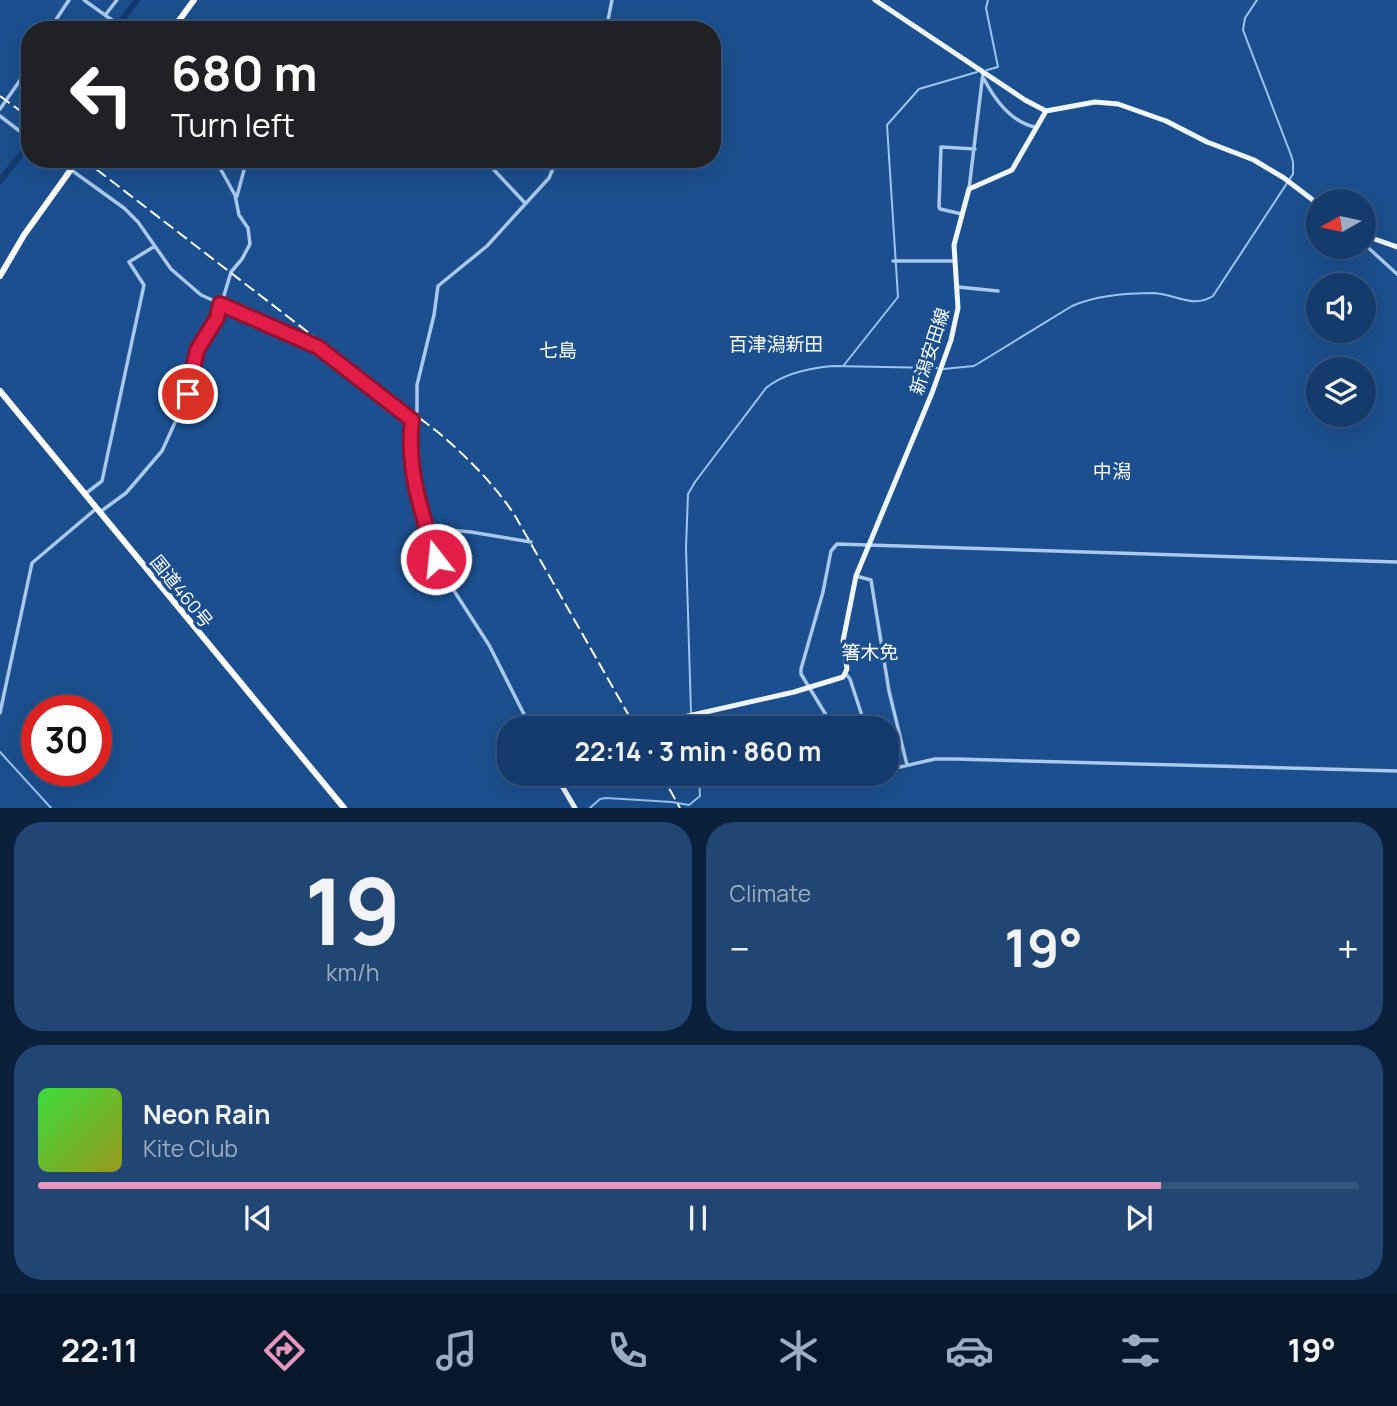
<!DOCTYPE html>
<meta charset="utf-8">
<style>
:root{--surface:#143b6b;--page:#214673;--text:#f1f3f6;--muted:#9dadc1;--line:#33557e;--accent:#e797bd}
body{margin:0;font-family:Manrope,"Noto Sans JP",sans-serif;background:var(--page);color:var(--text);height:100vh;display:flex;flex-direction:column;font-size:26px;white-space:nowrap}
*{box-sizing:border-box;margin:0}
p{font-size:23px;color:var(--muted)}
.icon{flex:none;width:38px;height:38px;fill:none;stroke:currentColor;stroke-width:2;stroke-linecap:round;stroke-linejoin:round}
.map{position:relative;height:808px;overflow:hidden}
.side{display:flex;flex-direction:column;gap:14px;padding:14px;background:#0b203b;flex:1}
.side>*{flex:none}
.guide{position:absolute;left:21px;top:21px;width:700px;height:147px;border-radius:28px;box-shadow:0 7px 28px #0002,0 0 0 2px var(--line);background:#202124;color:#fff;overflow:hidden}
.needle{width:46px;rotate:261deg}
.buttons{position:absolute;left:1306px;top:189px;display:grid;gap:14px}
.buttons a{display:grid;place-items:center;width:70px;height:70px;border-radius:50%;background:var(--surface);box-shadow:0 7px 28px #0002,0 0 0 2px var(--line);font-size:35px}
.speed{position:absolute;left:21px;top:695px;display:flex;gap:14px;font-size:35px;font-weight:700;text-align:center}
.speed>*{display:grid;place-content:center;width:91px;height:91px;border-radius:50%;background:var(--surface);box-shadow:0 7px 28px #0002,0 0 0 2px var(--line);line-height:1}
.speed .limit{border:10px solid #d22;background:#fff;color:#111}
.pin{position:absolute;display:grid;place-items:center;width:60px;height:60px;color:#fff;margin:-30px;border:4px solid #fff;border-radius:50%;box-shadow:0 2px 7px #0007}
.me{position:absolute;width:77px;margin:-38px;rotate:344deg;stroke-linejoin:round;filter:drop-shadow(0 0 5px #0008)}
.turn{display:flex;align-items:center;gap:24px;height:147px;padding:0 35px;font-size:32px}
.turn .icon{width:91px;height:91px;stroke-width:2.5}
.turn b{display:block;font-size:49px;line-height:60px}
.big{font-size:52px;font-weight:700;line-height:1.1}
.side .card{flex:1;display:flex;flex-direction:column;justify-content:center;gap:10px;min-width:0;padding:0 24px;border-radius:28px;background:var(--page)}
.side .dial{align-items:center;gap:0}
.dial b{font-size:91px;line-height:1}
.song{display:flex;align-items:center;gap:21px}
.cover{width:84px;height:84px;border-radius:10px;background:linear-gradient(135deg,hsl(120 70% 55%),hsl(60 70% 35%))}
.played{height:7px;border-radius:4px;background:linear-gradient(90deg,var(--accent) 85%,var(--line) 85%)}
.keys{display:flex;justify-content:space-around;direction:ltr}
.heat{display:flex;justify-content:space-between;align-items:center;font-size:38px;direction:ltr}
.side .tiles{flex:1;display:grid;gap:14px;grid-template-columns:1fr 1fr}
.card:last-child{grid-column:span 2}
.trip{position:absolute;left:497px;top:716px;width:402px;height:70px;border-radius:28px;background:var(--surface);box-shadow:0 7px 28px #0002,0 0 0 2px var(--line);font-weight:700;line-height:70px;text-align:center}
.menu{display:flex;height:112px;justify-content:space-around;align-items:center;background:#08182b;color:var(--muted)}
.menu .icon{width:49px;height:49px}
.menu .on{color:var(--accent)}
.menu b{font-size:32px;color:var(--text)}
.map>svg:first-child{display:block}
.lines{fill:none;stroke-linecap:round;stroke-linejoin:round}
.stream{stroke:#9cc4f0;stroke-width:2}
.river{stroke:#123a6d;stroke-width:6}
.minor{stroke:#a9c9ee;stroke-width:3.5}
.major{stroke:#f0f6ff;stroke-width:5}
.highway{stroke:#fff;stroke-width:6}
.rail{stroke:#fff;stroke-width:2;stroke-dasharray:12 5;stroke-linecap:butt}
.highway-bridge{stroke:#fff;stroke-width:6}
.route-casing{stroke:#92132f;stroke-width:18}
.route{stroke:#e11d48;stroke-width:12}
.labels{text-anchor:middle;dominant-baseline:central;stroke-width:7;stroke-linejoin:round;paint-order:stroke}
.street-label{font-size:18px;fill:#fff;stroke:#1b4f8f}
.neighbourhood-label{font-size:19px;fill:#fff;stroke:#1b4f8f}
</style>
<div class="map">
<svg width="1397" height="808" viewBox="0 0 1397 808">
<rect width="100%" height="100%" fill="#1b4f8f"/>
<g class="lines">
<path class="stream" d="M987,70L998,67L986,8L988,0
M844,365L898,297L887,125L919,89L977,72
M943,369L974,366L1072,306C1097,295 1127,293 1154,293C1175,294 1193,309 1213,296L1293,174V162L1291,155L1243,30L1245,18L1257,0
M691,713L686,548L688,494L695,482L766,388C783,374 811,368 832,366L937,368
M691,719L693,728
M0,752L51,808
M590,808L600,799L606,798L672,802L689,805L700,796L699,774"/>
<path class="river" d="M114,30L137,0
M0,181L30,143"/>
<path class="minor" d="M84,0L126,30
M106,14L117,0
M49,30L69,0
M606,30L612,0
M984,79C995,100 1011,122 1035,127
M0,109L30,66
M0,116L30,139
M56,159L124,208L138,222L171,269L201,295L318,347L412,420
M494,170L525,203
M969,189L983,73
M237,196L247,159
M962,214L940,209L939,207L941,147L975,149
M1363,243L1397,274
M893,261H955
M958,287L998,291
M85,494L102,481L144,285L129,262L155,246
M100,512L126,493L162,451L188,394L197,350L217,319L231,272L242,259L250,244L248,228L239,215L235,195L215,159
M427,528L471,532L531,542
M856,576L871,580L889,691L907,765
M846,674L850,679L866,728
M0,713L32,563L97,508
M531,728L489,645L438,566L415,490L412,459V422L417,411V385L434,315L438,286L487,246L549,178L557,159
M834,728L801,674V669L823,592L831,551L837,544L1397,562
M887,770L935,759H956L1397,771
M862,774H870"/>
<path class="major" d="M875,0L1025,100L1046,111
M1363,235L1397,247
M649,728L688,716L794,692L843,677L847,669L843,641L856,576L932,393L951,340L958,308L954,245L969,189L1012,170L1046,111L1095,102L1118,104L1166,121L1207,142L1254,160L1284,178L1318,204
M555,774L575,808"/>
<path class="highway" d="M172,30L194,0
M0,276L24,235L67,175
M0,391L344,808"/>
<path class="rail" d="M0,96L30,118
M83,159L439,433C468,458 492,482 514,514L636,728
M661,774L680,808"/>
<path class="highway-bridge" d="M67,175L78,159"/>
</g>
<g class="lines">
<g class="route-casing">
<path id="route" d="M188,394L197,350L217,318L220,304L318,347L412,420C406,469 422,513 436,559"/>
</g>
<use href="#route" class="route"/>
</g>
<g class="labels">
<g class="street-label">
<text transform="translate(929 351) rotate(-72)">新潟安田線</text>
<text transform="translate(182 591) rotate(51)">国道460号</text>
</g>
<g class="neighbourhood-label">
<text x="776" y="344">百津潟新田</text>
<text x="558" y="350">七島</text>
<text x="1112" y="471">中潟</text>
<text x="870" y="652">箸木免</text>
</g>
</g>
</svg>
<div class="buttons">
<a><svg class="needle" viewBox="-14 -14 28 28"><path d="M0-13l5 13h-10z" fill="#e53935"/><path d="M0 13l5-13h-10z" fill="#9dadc1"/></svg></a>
<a><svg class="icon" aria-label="sound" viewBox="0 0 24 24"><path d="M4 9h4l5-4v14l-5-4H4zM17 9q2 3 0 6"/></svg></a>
<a><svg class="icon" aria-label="layers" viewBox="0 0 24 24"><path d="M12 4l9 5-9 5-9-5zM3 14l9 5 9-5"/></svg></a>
</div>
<div class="speed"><div class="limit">30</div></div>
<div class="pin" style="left:188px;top:394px;background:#d93025"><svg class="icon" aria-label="arrive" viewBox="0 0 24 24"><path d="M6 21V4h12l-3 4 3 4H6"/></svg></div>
<svg class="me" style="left:436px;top:559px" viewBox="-20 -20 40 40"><circle r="17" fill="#e11d48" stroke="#fff" stroke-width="3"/><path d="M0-11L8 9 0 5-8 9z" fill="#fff"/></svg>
<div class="trip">22:14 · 3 min · 860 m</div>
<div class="guide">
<div class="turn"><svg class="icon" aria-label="left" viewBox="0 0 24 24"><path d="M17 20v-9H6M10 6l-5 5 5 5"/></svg><div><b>680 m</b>Turn left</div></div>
</div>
</div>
<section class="side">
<div class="tiles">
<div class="card dial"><b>19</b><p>km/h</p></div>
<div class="card"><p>Climate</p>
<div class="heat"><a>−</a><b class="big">19°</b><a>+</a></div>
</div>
<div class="card">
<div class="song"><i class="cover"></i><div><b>Neon Rain</b><p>Kite Club</p></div></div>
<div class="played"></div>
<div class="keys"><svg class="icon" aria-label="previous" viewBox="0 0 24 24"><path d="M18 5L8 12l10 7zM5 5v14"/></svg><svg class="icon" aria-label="pause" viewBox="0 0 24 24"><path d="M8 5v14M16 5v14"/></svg><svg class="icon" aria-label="next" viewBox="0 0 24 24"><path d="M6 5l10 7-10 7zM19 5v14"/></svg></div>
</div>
</div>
</section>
<nav class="menu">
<b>22:11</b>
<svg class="icon on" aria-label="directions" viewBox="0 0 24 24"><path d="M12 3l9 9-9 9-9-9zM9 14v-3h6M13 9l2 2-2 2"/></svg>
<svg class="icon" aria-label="music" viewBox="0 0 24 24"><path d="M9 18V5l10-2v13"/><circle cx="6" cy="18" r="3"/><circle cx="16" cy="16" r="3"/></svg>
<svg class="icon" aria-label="phone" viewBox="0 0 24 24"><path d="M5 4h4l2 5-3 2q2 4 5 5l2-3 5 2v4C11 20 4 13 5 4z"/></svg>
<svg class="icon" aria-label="climate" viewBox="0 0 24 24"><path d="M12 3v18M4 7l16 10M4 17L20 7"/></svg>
<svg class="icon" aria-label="car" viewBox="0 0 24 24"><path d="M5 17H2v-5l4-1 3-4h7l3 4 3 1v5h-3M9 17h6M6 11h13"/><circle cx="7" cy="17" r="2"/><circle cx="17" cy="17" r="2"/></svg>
<svg class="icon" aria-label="filters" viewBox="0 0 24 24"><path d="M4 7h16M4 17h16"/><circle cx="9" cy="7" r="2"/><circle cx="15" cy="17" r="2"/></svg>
<b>19°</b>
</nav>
